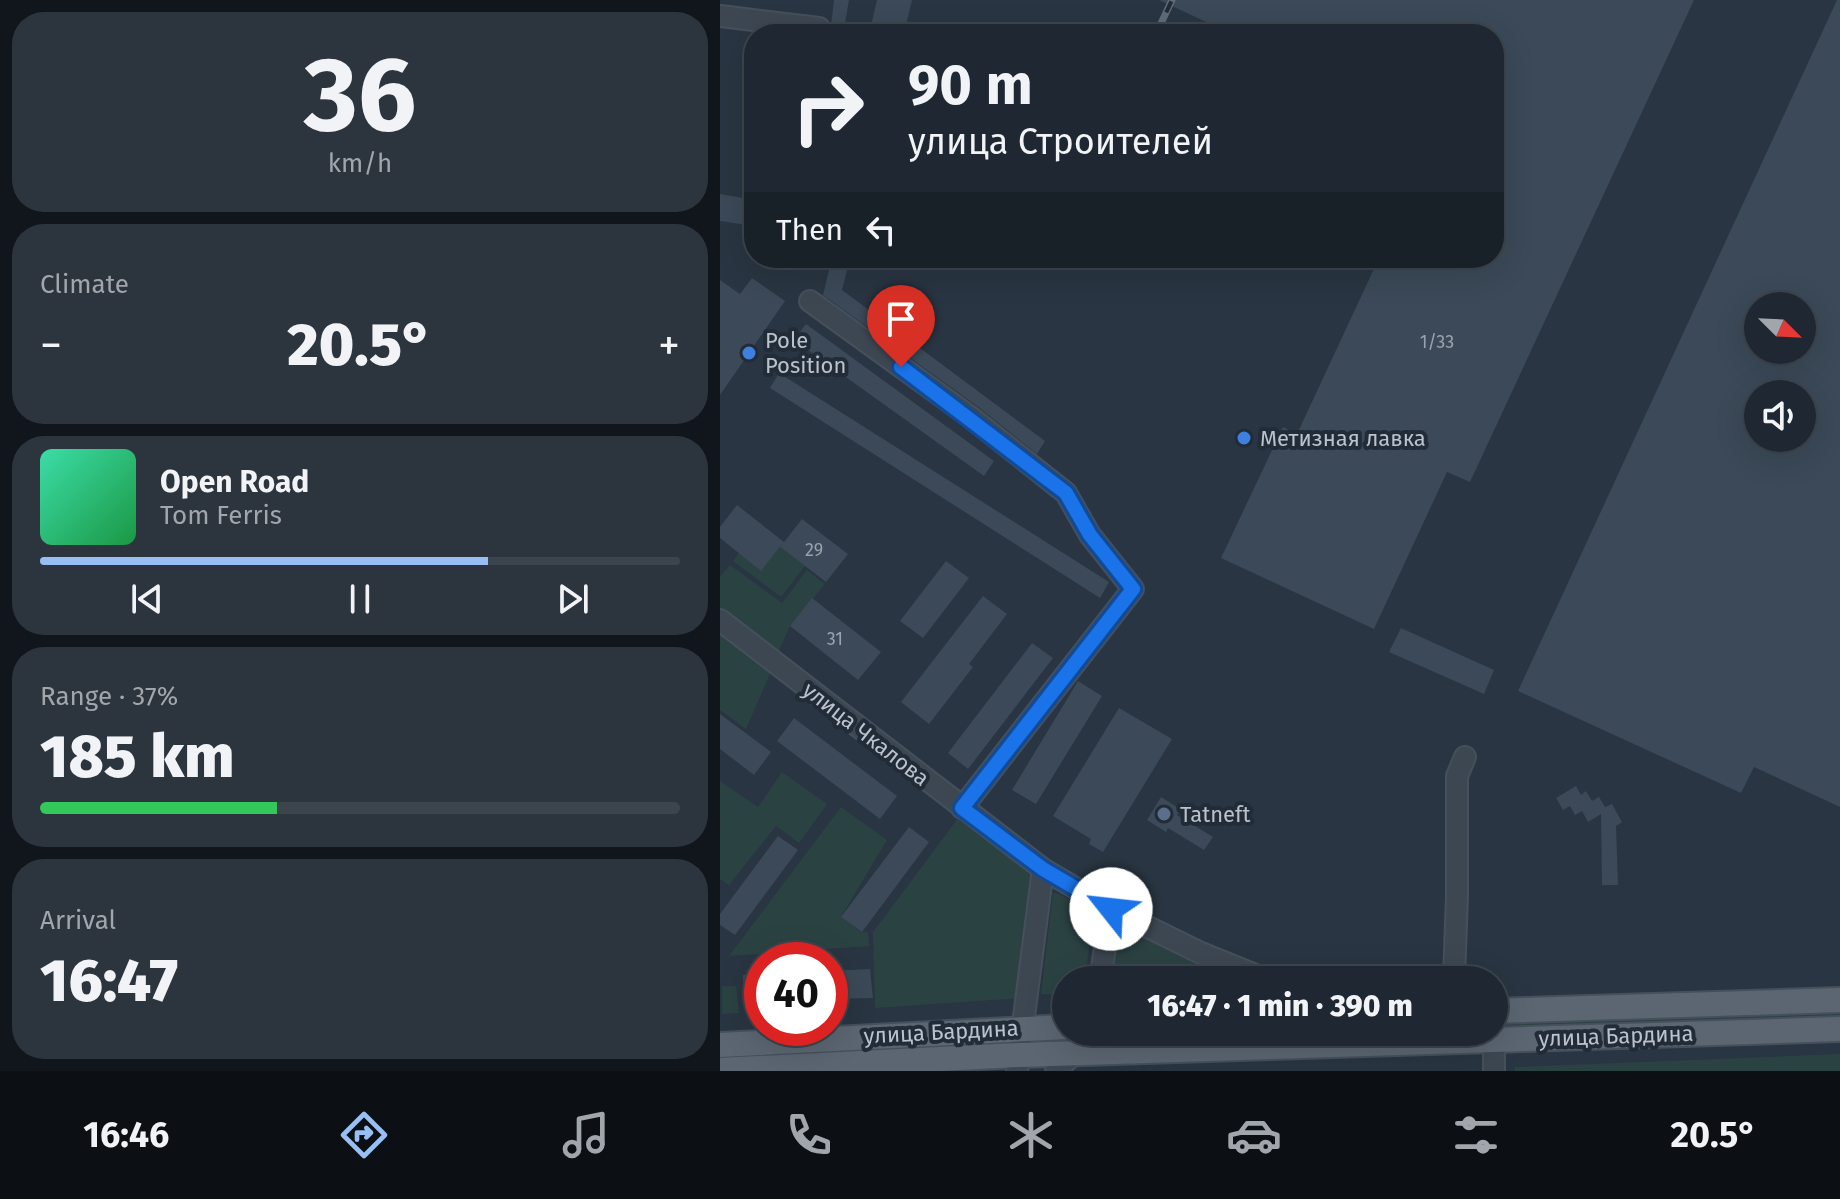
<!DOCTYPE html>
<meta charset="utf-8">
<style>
:root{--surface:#1f2832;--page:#2c343e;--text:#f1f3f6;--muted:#a1a6ac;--line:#3c444d;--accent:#97bff4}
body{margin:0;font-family:"Fira Sans",sans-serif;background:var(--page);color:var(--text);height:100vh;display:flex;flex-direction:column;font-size:30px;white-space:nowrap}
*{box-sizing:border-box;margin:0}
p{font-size:26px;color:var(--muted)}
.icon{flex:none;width:44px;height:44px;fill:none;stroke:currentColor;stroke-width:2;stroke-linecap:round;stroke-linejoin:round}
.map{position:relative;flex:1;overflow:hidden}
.drawer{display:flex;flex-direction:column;gap:12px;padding:12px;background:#11161c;width:720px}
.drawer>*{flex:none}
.guide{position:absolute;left:24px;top:24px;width:760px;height:244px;border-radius:32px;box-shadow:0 8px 32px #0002,0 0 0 2px var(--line);background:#1f2832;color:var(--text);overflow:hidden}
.needle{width:52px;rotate:114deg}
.tools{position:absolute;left:1024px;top:292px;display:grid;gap:16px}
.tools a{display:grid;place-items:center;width:72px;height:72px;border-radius:50%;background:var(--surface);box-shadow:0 8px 32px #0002,0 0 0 2px var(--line);font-size:40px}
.speed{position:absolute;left:24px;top:942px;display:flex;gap:16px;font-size:40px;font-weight:700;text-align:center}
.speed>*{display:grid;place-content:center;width:104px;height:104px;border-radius:50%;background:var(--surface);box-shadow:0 8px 32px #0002,0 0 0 2px var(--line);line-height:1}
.speed .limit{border:12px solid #d22;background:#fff;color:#111}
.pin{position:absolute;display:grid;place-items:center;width:68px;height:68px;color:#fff;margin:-82px -34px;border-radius:50% 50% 50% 0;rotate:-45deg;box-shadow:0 0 8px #0007}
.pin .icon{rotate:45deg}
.me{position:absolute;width:88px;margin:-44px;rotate:299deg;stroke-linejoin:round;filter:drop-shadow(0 0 6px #0008)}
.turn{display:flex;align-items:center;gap:28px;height:168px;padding:0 32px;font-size:36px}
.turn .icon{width:104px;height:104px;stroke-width:2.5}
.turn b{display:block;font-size:56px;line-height:68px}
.then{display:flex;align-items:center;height:76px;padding:0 32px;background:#0003;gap:16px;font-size:30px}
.big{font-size:60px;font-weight:800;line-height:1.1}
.drawer .tile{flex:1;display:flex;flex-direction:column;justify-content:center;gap:12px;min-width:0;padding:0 28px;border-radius:32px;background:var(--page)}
.drawer .dial{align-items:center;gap:0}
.dial b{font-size:104px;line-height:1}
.song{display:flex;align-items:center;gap:24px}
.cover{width:96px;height:96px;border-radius:12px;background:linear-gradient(135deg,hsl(160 70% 55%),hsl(140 70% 35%))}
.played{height:8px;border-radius:4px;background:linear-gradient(90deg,var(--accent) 70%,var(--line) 70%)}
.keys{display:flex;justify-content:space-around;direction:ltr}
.heat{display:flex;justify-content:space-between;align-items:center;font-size:44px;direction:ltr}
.charge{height:12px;border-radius:6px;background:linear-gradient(90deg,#34c759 37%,var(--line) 0)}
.trip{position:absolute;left:332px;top:966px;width:456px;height:80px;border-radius:40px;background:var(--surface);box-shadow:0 8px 32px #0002,0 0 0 2px var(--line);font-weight:800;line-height:80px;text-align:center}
.dock{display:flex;height:128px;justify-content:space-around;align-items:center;background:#0c1014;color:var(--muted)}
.dock .icon{width:56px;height:56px}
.dock .selected{color:var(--accent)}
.dock b{font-size:36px;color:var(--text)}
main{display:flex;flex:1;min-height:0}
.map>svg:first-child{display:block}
.green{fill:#2b4243}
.building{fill:#3b4958;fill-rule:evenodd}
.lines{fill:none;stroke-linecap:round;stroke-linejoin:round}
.minor-casing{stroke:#46505c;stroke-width:24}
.major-casing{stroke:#46505c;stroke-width:28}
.minor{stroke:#3d4752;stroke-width:20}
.major{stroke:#5b6672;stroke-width:24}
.rail-casing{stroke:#5f6b79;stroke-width:7}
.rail{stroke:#212c38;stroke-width:4;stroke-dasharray:12;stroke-linecap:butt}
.route-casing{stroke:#114b97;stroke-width:20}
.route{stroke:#1a73e8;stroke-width:14}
.shop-dot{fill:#3f7fe0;stroke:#212c38;stroke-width:3}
.service-dot{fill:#5c6f8a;stroke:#212c38;stroke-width:3}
.labels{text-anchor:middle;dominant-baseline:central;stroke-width:8;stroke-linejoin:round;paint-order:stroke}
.number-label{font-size:18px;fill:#98a2ad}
.poi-label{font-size:22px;fill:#bac2cc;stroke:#212c38;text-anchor:start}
.street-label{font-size:22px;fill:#bac2cc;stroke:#212c38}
</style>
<main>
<section class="drawer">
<div class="tile dial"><b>36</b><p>km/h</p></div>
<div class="tile"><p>Climate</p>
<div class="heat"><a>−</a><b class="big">20.5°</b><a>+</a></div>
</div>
<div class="tile">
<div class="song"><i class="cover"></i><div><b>Open Road</b><p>Tom Ferris</p></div></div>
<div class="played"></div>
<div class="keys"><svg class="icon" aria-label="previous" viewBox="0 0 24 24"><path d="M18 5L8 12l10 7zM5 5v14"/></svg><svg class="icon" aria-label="pause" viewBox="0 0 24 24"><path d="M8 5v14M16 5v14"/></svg><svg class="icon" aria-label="next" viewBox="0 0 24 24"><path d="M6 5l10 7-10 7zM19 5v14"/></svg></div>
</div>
<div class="tile"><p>Range · 37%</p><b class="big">185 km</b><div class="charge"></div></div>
<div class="tile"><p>Arrival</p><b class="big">16:47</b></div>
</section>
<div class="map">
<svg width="1120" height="1071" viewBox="0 0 1120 1071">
<rect width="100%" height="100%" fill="#293542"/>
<path class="green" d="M60,547L85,566L61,597L13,561L19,553L41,570Z
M10,565L62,603L87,570L105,584L70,626L56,657L0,614V577Z
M0,626L53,667L26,729L0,710Z
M62,772L107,804L79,843L56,826L9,885L0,879V781L38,807Z
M121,807L167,840L121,917L141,932H148L149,946L9,956Z
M242,813L318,871L302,998L155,1008L153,932Z
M333,892L361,904L371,930L365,980H346V995L321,994Z
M400,925L525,980H385L389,936Z
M2,986H16L19,1013L2,1014Z
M1120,1008V1019L787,1033V1022Z
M466,1032H642V1038L379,1046L380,1034Z
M1120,1054V1071H795V1067Z"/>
<path class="building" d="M114,0H129L123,34H110Z
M157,0H192L184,34H149Z
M439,0H974L750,482L727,472L654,629L501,558L563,427L577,434L659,258H774V34H512Z
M1117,0H1120V807L1034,767L1021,793L798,691ZM1038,306H1082V350H1038ZM1038,394H1082V438H1038Z
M0,194L34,200V226L0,221Z
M112,258H130L122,290L325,441L317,454L257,406L103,295Z
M32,278L65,301L0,395V280L20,294Z
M86,324L274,461L264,476L74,340Z
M59,373L389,582L380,598L50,388Z
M17,505L64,542L82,519L128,554L106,582L60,547L63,543L41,571L0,538V527Z
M226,561L249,578L203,638L180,621Z
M263,596L287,614L249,664L253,667L209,724L181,702Z
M92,598L161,652L138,680L70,626Z
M681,628L774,670L764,694L669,652Z
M312,643L333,658L248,769L228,753Z
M358,681L382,696L316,804L292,790Z
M399,708L452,739L383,852L369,844L371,839L333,816Z
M0,714L51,752L34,775L0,749Z
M74,718L177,796L160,819L57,741Z
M856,786L861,795L866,791L872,801L879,797L885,807L892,804L902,822L896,826L898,885H882L881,814L868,822L862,811L855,815L850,806L843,810L836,798Z
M441,797L460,809L457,815L493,837L484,850L448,828L446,832L427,820Z
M189,827L209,842L142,932L121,917Z
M58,836L78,850L15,935L0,925V914Z
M150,969L153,998L110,999V971Z
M42,974V1002H24L23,975Z"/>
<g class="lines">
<g class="minor-casing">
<path id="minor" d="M0,16L99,28
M90,301L249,416L346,493L370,535L413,589L242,808
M0,620L323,869L391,909L481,953L548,980
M380,980L391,909
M734,980L737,895V776L745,757
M774,1011V1071
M297,1071L323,869
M336,1071L353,1054L361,1032"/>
</g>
<g class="major-casing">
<path id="major" d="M774,1011L1120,1000
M0,1045L346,1027
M0,1070L300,1055L1120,1029"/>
</g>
<use href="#minor" class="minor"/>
<use href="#major" class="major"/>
<g class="rail-casing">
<path id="rail" d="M436,34L452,0"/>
</g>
<use href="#rail" class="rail"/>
</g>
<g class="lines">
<g class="route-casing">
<path id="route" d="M181,367L346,493L370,535L413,589L242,808L323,869L391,909"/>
</g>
<use href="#route" class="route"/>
</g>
<g class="shop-dot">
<circle cx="29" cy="353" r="8"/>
<circle cx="524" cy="438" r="8"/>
</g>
<circle class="service-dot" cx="444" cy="814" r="8"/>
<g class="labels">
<g class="number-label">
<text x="717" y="342">1/33</text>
<text x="94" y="550">29</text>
<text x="115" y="639">31</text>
</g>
<g class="poi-label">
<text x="45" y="340">Pole<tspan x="45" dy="25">Position</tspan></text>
<text x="540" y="438">Метизная лавка</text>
<text x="460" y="814">Tatneft</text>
</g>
<g class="street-label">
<text transform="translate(146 734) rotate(38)">улица Чкалова</text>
<text transform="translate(221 1032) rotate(-3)">улица Бардина</text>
<text transform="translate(896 1036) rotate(-2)">улица Бардина</text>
</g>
</g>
</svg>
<div class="tools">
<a><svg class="needle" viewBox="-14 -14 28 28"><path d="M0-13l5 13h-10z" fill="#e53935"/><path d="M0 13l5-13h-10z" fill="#a1a6ac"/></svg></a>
<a><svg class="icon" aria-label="sound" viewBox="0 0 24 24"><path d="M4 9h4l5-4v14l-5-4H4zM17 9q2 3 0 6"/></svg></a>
</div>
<div class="speed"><div class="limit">40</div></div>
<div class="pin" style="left:181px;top:367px;background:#d93025"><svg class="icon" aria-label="arrive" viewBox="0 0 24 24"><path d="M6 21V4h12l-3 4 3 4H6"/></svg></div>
<svg class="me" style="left:391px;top:909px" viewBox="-20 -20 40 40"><circle r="19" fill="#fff"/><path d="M0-13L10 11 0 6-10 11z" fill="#1a73e8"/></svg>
<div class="trip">16:47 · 1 min · 390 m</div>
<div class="guide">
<div class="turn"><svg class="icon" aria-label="right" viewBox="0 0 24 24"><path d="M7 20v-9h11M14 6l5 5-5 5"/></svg><div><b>90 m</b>улица Строителей</div></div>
<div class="then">Then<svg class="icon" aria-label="left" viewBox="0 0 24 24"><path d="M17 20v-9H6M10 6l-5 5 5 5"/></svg></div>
</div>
</div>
</main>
<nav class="dock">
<b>16:46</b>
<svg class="icon selected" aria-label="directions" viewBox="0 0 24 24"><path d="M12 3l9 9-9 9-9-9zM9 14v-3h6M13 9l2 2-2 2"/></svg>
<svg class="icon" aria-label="music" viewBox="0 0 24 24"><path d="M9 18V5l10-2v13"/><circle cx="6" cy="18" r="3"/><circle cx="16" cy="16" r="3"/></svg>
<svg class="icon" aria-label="phone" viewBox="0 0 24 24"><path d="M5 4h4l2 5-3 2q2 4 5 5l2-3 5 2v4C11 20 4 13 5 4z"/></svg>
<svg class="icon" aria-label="climate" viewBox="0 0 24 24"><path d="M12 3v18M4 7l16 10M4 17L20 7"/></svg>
<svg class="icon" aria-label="car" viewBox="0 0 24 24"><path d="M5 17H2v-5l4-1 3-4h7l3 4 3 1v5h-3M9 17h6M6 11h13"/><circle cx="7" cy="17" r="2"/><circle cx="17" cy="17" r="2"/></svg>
<svg class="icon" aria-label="filters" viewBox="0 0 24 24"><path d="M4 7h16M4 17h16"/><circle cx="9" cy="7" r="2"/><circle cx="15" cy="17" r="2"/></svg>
<b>20.5°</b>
</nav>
